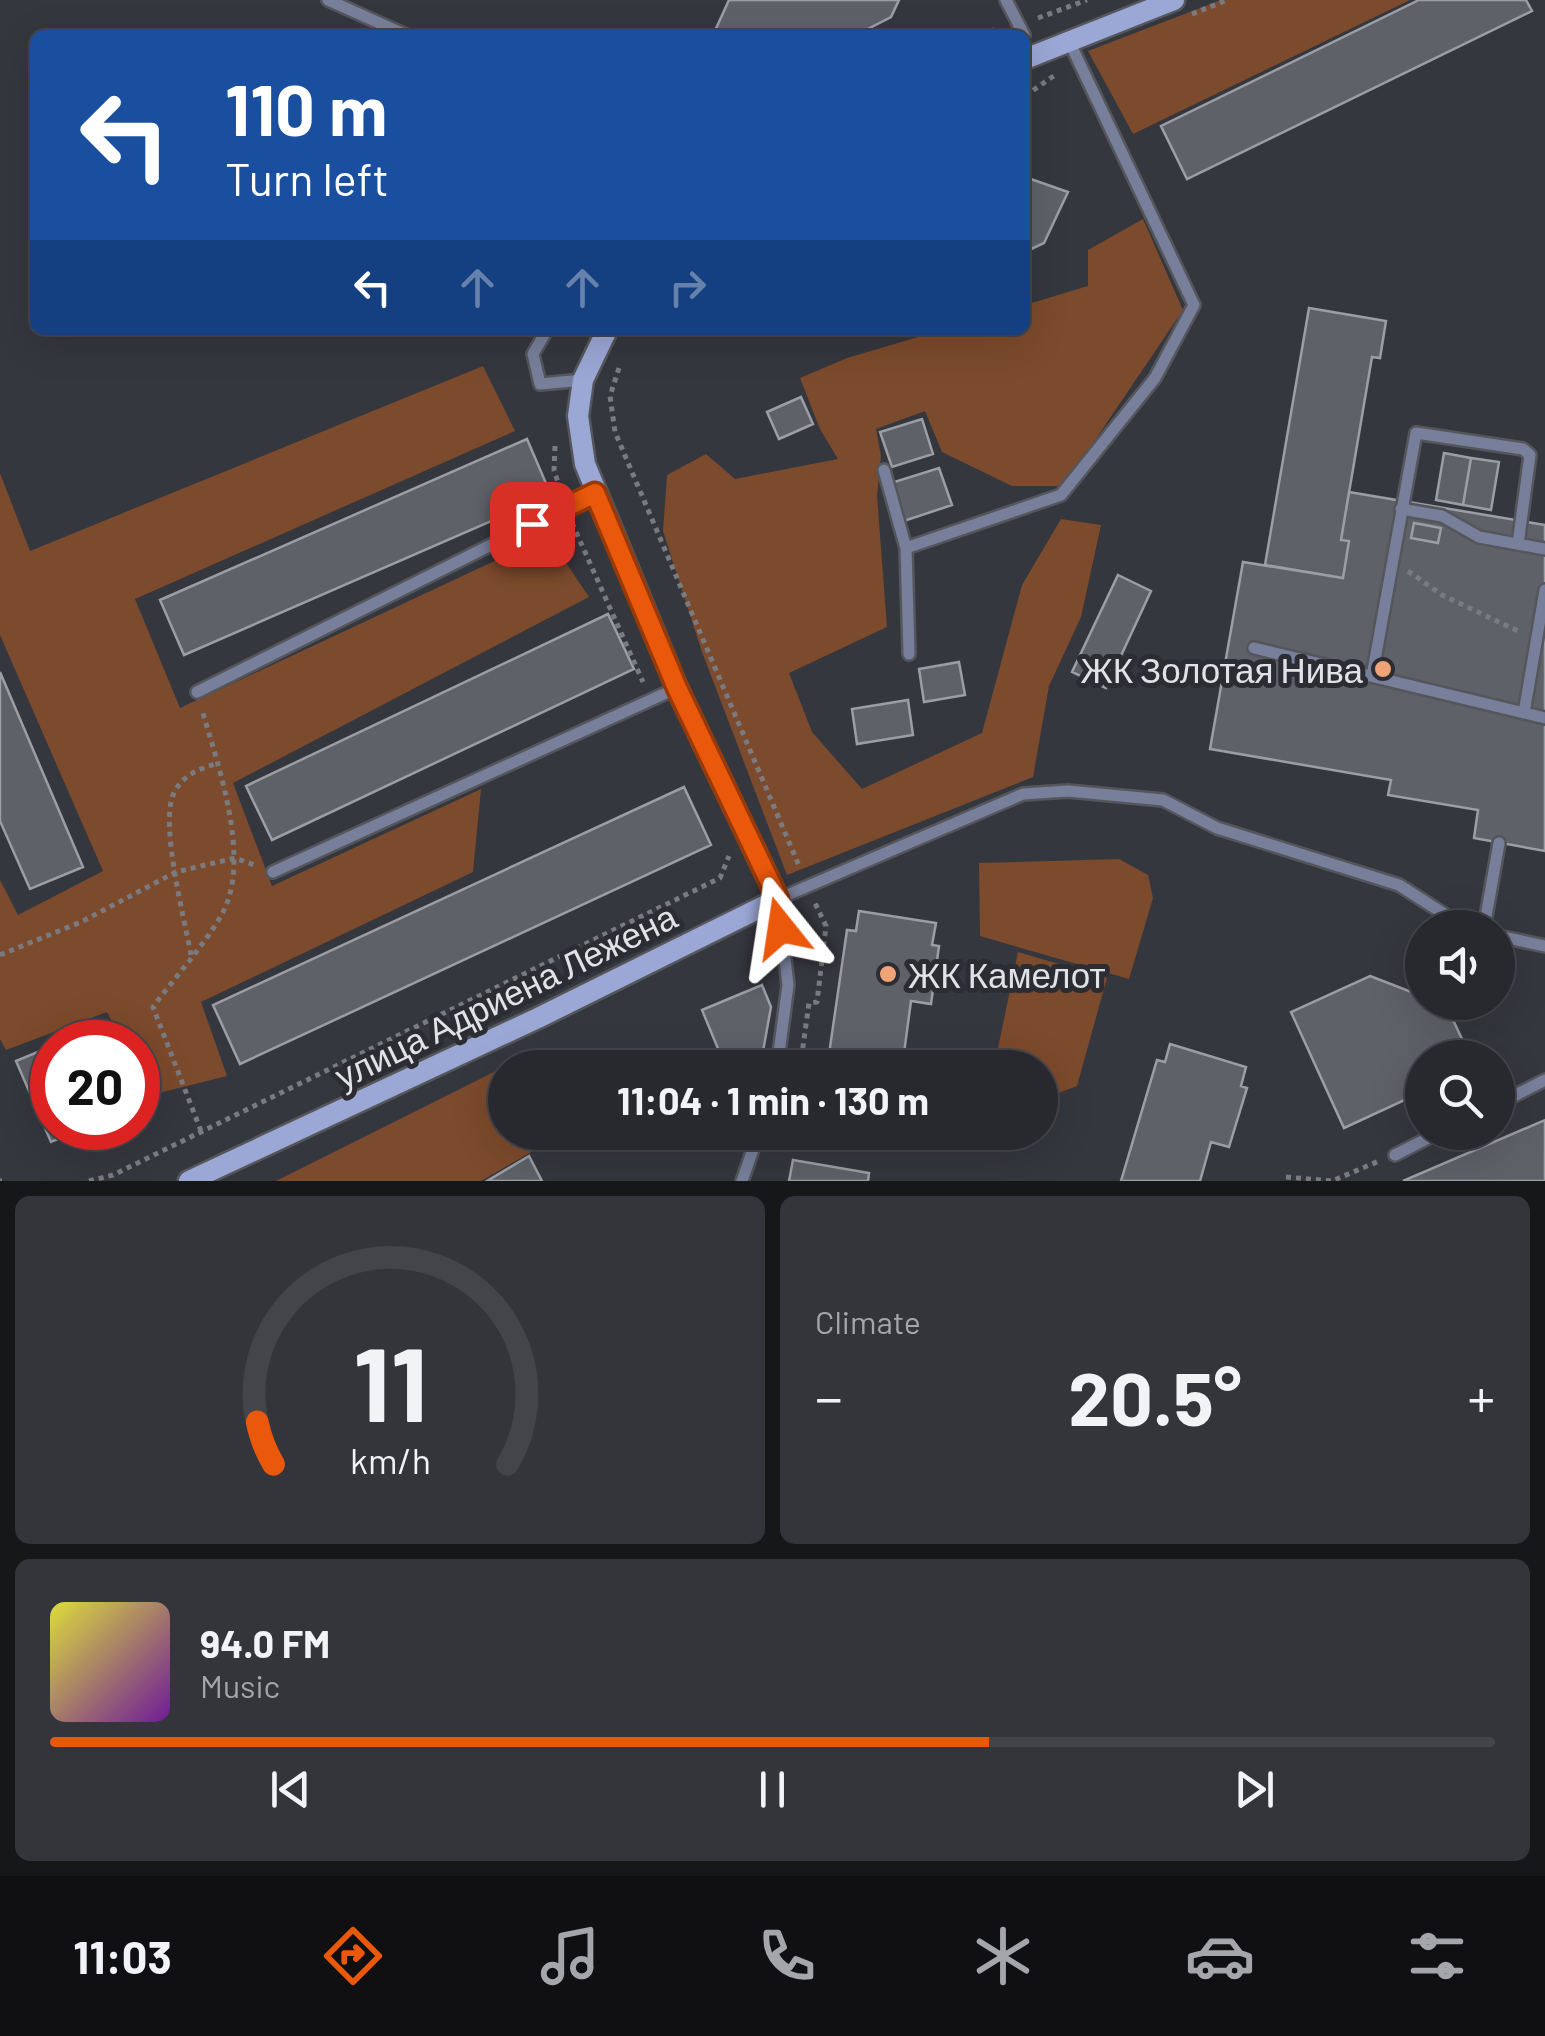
<!DOCTYPE html>
<meta charset="utf-8">
<style>
:root{--surface:#28292e;--page:#34353a;--text:#f1f3f6;--muted:#a5a6aa;--line:#44454a;--accent:#ea580c}
body{margin:0;font-family:Barlow,sans-serif;background:var(--page);color:var(--text);height:100vh;display:flex;flex-direction:column;font-size:38px;white-space:nowrap}
*{box-sizing:border-box;margin:0}
p{font-size:32px;color:var(--muted)}
.icon{flex:none;width:55px;height:55px;fill:none;stroke:currentColor;stroke-width:2;stroke-linecap:round;stroke-linejoin:round}
.map{position:relative;height:1181px;overflow:hidden}
.sheet{display:flex;flex-direction:column;gap:15px;padding:15px;background:#161719;flex:1}
.sheet>*{flex:none}
.guide{position:absolute;left:30px;top:30px;width:1000px;height:305px;border-radius:15px;box-shadow:0 10px 40px #0002,0 0 0 2px var(--line);background:#1a4fa0;color:#fff;overflow:hidden}
.controls{position:absolute;left:1405px;top:910px;display:grid;gap:20px}
.controls a{display:grid;place-items:center;width:110px;height:110px;border-radius:50%;background:var(--surface);box-shadow:0 10px 40px #0002,0 0 0 2px var(--line);font-size:50px}
.speed{position:absolute;left:30px;top:1020px;display:flex;gap:20px;font-size:50px;font-weight:700;text-align:center}
.speed>*{display:grid;place-content:center;width:130px;height:130px;border-radius:50%;background:var(--surface);box-shadow:0 10px 40px #0002,0 0 0 2px var(--line);line-height:1}
.speed .limit{border:15px solid #d22;background:#fff;color:#111}
.pin{position:absolute;display:grid;place-items:center;width:85px;height:85px;color:#fff;margin:-42px;border-radius:20px;box-shadow:0 5px 15px #0006}
.me{position:absolute;width:110px;margin:-55px;rotate:345deg;stroke-linejoin:round;filter:drop-shadow(0 0 8px #0008)}
.turn{display:flex;align-items:center;gap:35px;height:210px;padding:0 30px;font-size:45px}
.turn .icon{width:130px;height:130px;stroke-width:2.5}
.turn b{display:block;font-size:70px;line-height:85px}
.lanes{display:flex;align-items:center;height:95px;padding:0 30px;background:#0003;justify-content:center;gap:50px;direction:ltr}
.lanes .off{opacity:.35}
.big{font-size:75px;font-weight:700;line-height:1.1}
.sheet .widget{flex:1;display:flex;flex-direction:column;justify-content:center;gap:15px;min-width:0;padding:0 35px;border-radius:15px;background:var(--page)}
.sheet .dial{align-items:center;gap:0}
.dial svg{height:260px;overflow:visible;fill:none;stroke:var(--line);stroke-width:7;stroke-linecap:round;text-anchor:middle}
.dial text{fill:var(--text);stroke:none}
.song{display:flex;align-items:center;gap:30px}
.cover{width:120px;height:120px;border-radius:15px;background:linear-gradient(135deg,hsl(60 70% 55%),hsl(280 70% 35%))}
.played{height:10px;border-radius:5px;background:linear-gradient(90deg,var(--accent) 65%,var(--line) 65%)}
.keys{display:flex;justify-content:space-around;direction:ltr}
.heat{display:flex;justify-content:space-between;align-items:center;font-size:55px;direction:ltr}
.sheet .tiles{flex:1;display:grid;gap:15px;grid-template-columns:1fr 1fr}
.widget:last-child{grid-column:span 2}
.trip{position:absolute;left:488px;top:1050px;width:570px;height:100px;border-radius:50px;background:var(--surface);box-shadow:0 10px 40px #0002,0 0 0 2px var(--line);font-weight:700;line-height:100px;text-align:center}
.tabs{display:flex;height:160px;justify-content:space-around;align-items:center;background:#101012;color:var(--muted)}
.tabs .icon{width:70px;height:70px}
.tabs .current{color:var(--accent)}
.tabs b{font-size:45px;color:var(--text)}
.map>svg:first-child{display:block}
.green{fill:#7c4a2c}
.building{fill:#5f6168;stroke:#9c9ea6;stroke-width:2.5}
.lines{fill:none;stroke-linecap:round;stroke-linejoin:round}
.lane-casing{stroke:#54565c;stroke-width:16}
.secondary-casing{stroke:#54565c;stroke-width:25}
.path{stroke:#7a7b81;stroke-width:5;stroke-dasharray:5 5;stroke-linecap:butt}
.lane{stroke:#777f9b;stroke-width:11}
.secondary{stroke:#9ba7d4;stroke-width:20}
.route-casing{stroke:#983908;stroke-width:25}
.route{stroke:#ea580c;stroke-width:18}
.poi-dot{fill:#efa377;stroke:#2b2d33;stroke-width:4}
.labels{text-anchor:middle;dominant-baseline:central;stroke-width:10;stroke-linejoin:round;paint-order:stroke}
.poi-label{font-size:35px;fill:#e1e2e6;stroke:#2b2d33;text-anchor:end}
.street-label{font-size:35px;fill:#e1e2e6;stroke:#2b2d33}
</style>
<div class="map">
<svg width="1545" height="1181" viewBox="0 0 1545 1181">
<rect width="100%" height="100%" fill="#35373e"/>
<path class="green" d="M1221,0H1410L1133,134L1088,51Z
M1143,219L1183,310L1064,486H1012L942,452L925,411L876,429L881,456L877,496L887,627L789,673L812,732L862,789L982,733L1022,585L1061,519L1101,525L1081,617L1049,686L1033,777L787,875L702,652L663,531L667,475L706,454L735,479L838,459L820,429L800,378L847,358L942,330H1025V305L1088,286V250Z
M483,366L515,431L135,599L180,708L548,536L589,597L233,783L272,886L481,789L473,872L201,1002L227,1076L147,1096L138,1076V1042H122L107,1012L6,1050L0,1039V880L18,915L103,871L0,635V473L30,551Z
M1119,859L1148,875L1153,898L1129,979L980,936L979,863Z
M1018,952L1107,978L1077,1086L1040,1100V1068L994,1067Z
M528,1055L534,1067L505,1068V1132L564,1133L481,1181H276Z"/>
<path class="building" d="M729,0H899L891,17L856,35H713Z
M1419,0H1526L1532,11L1187,179L1161,126Z
M1025,177L1068,192L1044,243L1025,252Z
M1309,308L1386,321L1380,358L1372,357L1341,540L1349,541L1343,578L1265,565Z
M801,397L813,424L779,439L767,412Z
M922,419L933,454L892,467L880,432Z
M527,439L551,495L184,655L160,600Z
M1444,453L1471,458L1463,505L1436,500Z
M1471,458L1499,462L1491,510L1463,505Z
M939,468L952,505L904,521L891,483Z
M1349,492L1545,525V851L1474,838L1478,810L1388,795L1391,780L1210,749L1243,562L1343,578L1349,541L1341,540Z
M1414,523L1441,528L1438,543L1411,538Z
M1118,575L1151,591L1106,688L1072,672Z
M608,614L634,669L272,840L246,786Z
M959,662L965,695L924,702L919,669Z
M0,672L83,867L30,889L0,821Z
M908,700L913,735L857,744L852,709Z
M684,787L711,845L240,1064L213,1005Z
M859,911L936,923L932,945L939,946L931,1004L911,1001L902,1068H827L847,930L856,931Z
M1370,976L1422,996V1002L1446,1005L1471,1058H1422V1092L1344,1128L1291,1012Z
M762,985L771,1007L760,1068H726L702,1010Z
M96,1027L103,1042H60Z
M1170,1044L1246,1067L1241,1086L1247,1088L1229,1147L1211,1142L1200,1181H1121L1157,1060L1165,1062Z
M52,1046V1128H85L51,1142L16,1061Z
M1545,1120V1181H1403Z
M529,1156L542,1181H487Z
M793,1160L869,1173L868,1181H789Z"/>
<g class="lines">
<g class="lane-casing">
<path id="lane" d="M328,0L406,35
M1006,0L1024,35
M547,330L533,354L540,384L583,380
M884,470L906,548L909,654
M1401,509L1442,516L1479,537L1545,549
M906,548L1061,495L1155,378L1194,305L1069,41
M1254,648L1545,718
M1372,676L1416,433L1523,449L1530,455L1518,544
M197,692L595,493
M1524,713L1545,590
M273,872L677,688
M1484,928L1499,843
M1498,936L1545,946
M777,1068L788,985L778,899L1023,794L1068,791L1163,800L1217,828L1399,885L1466,928
M1498,1104L1545,1080
M1395,1155L1440,1132
M742,1181L759,1132"/>
</g>
<g class="secondary-casing">
<path id="secondary" d="M1025,59L1174,0
M189,1181L538,1018L778,899L677,688L585,464L578,416L583,380L607,330"/>
</g>
<path class="path" d="M1192,14L1227,0
M1038,18L1087,0
M970,35L999,29
M1025,96L1055,75
M619,368L610,396L615,432L800,868
M555,446L554,470L560,489
M572,523L643,682
M1408,571L1442,595L1520,632
M0,955L81,922L176,872L235,858L257,866
M191,955C185,921 159,822 174,793C183,774 200,769 218,763
M800,1068L809,1003L817,1002L826,926L814,901
M201,1131L153,1007C175,977 204,946 222,914C252,860 218,765 202,710
M777,1139L789,1132
M1286,1177L1332,1181L1379,1161
M0,1181H2
M89,1181L113,1175L720,878L729,856"/>
<use href="#lane" class="lane"/>
<use href="#secondary" class="secondary"/>
</g>
<g class="lines">
<g class="route-casing">
<path id="route" d="M532,524L595,493L677,688L778,899L781,928"/>
</g>
<use href="#route" class="route"/>
</g>
<g class="poi-dot">
<circle cx="1383" cy="669" r="10"/>
<circle cx="888" cy="974" r="10"/>
</g>
<g class="labels">
<g class="poi-label">
<text x="1363" y="669">ЖК Золотая Нива</text>
<text x="908" y="974" text-anchor="start">ЖК Камелот</text>
</g>
<g class="street-label">
<text transform="translate(505 995) rotate(-26)">улица Адриена Лежена</text>
</g>
</g>
</svg>
<div class="controls">
<a><svg class="icon" aria-label="sound" viewBox="0 0 24 24"><path d="M4 9h4l5-4v14l-5-4H4zM17 9q2 3 0 6"/></svg></a>
<a><svg class="icon" aria-label="search" viewBox="0 0 24 24"><circle cx="10" cy="10" r="6"/><path d="M15 15l6 6"/></svg></a>
</div>
<div class="speed"><div class="limit">20</div></div>
<div class="pin" style="left:532px;top:524px;background:#d93025"><svg class="icon" aria-label="arrive" viewBox="0 0 24 24"><path d="M6 21V4h12l-3 4 3 4H6"/></svg></div>
<svg class="me" style="left:781px;top:928px" viewBox="-20 -20 40 40"><path d="M0-17L14 15 0 8-14 15z" fill="#ea580c" stroke="#fff" stroke-width="4"/></svg>
<div class="trip">11:04 · 1 min · 130 m</div>
<div class="guide">
<div class="turn"><svg class="icon" aria-label="left" viewBox="0 0 24 24"><path d="M17 20v-9H6M10 6l-5 5 5 5"/></svg><div><b>110 m</b>Turn left</div></div>
<div class="lanes"><svg class="icon" aria-label="left" viewBox="0 0 24 24"><path d="M17 20v-9H6M10 6l-5 5 5 5"/></svg><svg class="icon off" aria-label="ahead" viewBox="0 0 24 24"><path d="M12 20V5M6 11l6-6 6 6"/></svg><svg class="icon off" aria-label="ahead" viewBox="0 0 24 24"><path d="M12 20V5M6 11l6-6 6 6"/></svg><svg class="icon off" aria-label="right" viewBox="0 0 24 24"><path d="M7 20v-9h11M14 6l5 5-5 5"/></svg></div>
</div>
</div>
<section class="sheet">
<div class="tiles">
<div class="widget dial"><svg viewBox="0 0 100 80">
<path d="M14 69A42 42 0 1 1 86 69"/>
<path d="M14 69A42 42 0 0 1 9 56" stroke="#ea580c"/>
<text x="50" y="56" font-size="32" font-weight="700">11</text>
<text x="50" y="72" font-size="11">km/h</text>
</svg></div>
<div class="widget"><p>Climate</p>
<div class="heat"><a>−</a><b class="big">20.5°</b><a>+</a></div>
</div>
<div class="widget">
<div class="song"><i class="cover"></i><div><b>94.0 FM</b><p>Music</p></div></div>
<div class="played"></div>
<div class="keys"><svg class="icon" aria-label="previous" viewBox="0 0 24 24"><path d="M18 5L8 12l10 7zM5 5v14"/></svg><svg class="icon" aria-label="pause" viewBox="0 0 24 24"><path d="M8 5v14M16 5v14"/></svg><svg class="icon" aria-label="next" viewBox="0 0 24 24"><path d="M6 5l10 7-10 7zM19 5v14"/></svg></div>
</div>
</div>
</section>
<nav class="tabs">
<b>11:03</b>
<svg class="icon current" aria-label="directions" viewBox="0 0 24 24"><path d="M12 3l9 9-9 9-9-9zM9 14v-3h6M13 9l2 2-2 2"/></svg>
<svg class="icon" aria-label="music" viewBox="0 0 24 24"><path d="M9 18V5l10-2v13"/><circle cx="6" cy="18" r="3"/><circle cx="16" cy="16" r="3"/></svg>
<svg class="icon" aria-label="phone" viewBox="0 0 24 24"><path d="M5 4h4l2 5-3 2q2 4 5 5l2-3 5 2v4C11 20 4 13 5 4z"/></svg>
<svg class="icon" aria-label="climate" viewBox="0 0 24 24"><path d="M12 3v18M4 7l16 10M4 17L20 7"/></svg>
<svg class="icon" aria-label="car" viewBox="0 0 24 24"><path d="M5 17H2v-5l4-1 3-4h7l3 4 3 1v5h-3M9 17h6M6 11h13"/><circle cx="7" cy="17" r="2"/><circle cx="17" cy="17" r="2"/></svg>
<svg class="icon" aria-label="filters" viewBox="0 0 24 24"><path d="M4 7h16M4 17h16"/><circle cx="9" cy="7" r="2"/><circle cx="15" cy="17" r="2"/></svg>
</nav>
